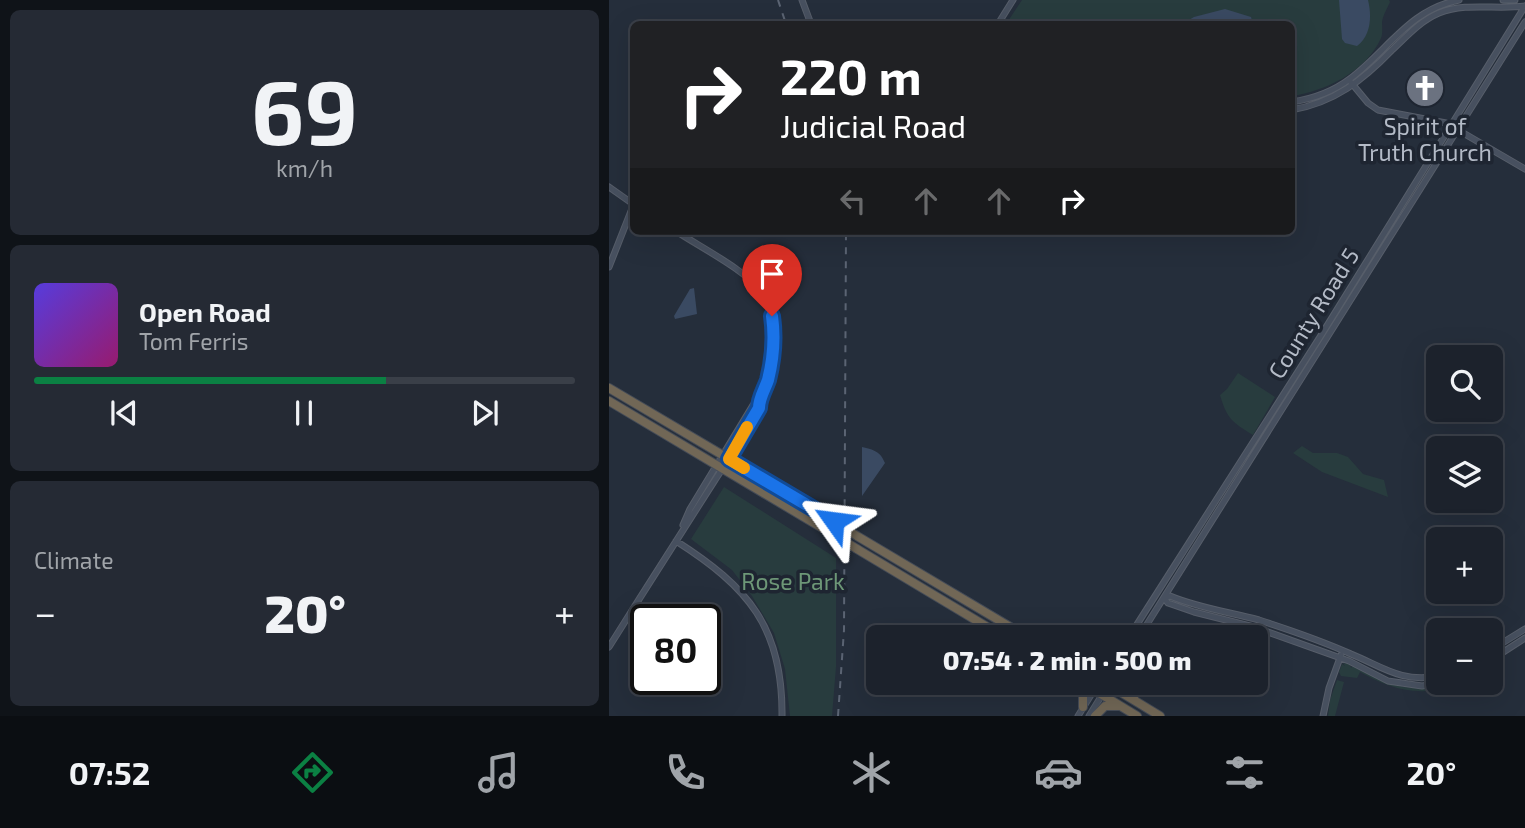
<!DOCTYPE html>
<meta charset="utf-8">
<style>
:root{--surface:#1c222c;--page:#252a34;--text:#f1f3f6;--muted:#a0a4a9;--line:#3a3f48;--accent:#0b8043}
body{margin:0;font-family:"Exo 2",sans-serif;background:var(--page);color:var(--text);height:100vh;display:flex;flex-direction:column;font-size:26px;white-space:nowrap}
*{box-sizing:border-box;margin:0}
p{font-size:23px;color:var(--muted)}
.icon{flex:none;width:38px;height:38px;fill:none;stroke:currentColor;stroke-width:2;stroke-linecap:round;stroke-linejoin:round}
.map{position:relative;flex:1;overflow:hidden}
.details{display:flex;flex-direction:column;gap:10px;padding:10px;background:#0f1318;width:609px}
.details>*{flex:none}
.hud{position:absolute;left:21px;top:21px;width:665px;height:214px;border-radius:10px;box-shadow:0 7px 28px #0002,0 0 0 2px var(--line);background:#202124;color:#fff;overflow:hidden}
.buttons{position:absolute;left:817px;top:345px;display:grid;gap:14px}
.buttons a{display:grid;place-items:center;width:77px;height:77px;border-radius:10px;background:var(--surface);box-shadow:0 7px 28px #0002,0 0 0 2px var(--line);font-size:35px}
.speed{position:absolute;left:21px;top:604px;display:flex;gap:14px;font-size:35px;font-weight:700;text-align:center}
.speed>*{display:grid;place-content:center;width:91px;height:91px;border-radius:50%;background:var(--surface);box-shadow:0 7px 28px #0002,0 0 0 2px var(--line);line-height:1}
.speed .limit{border:4px solid #111;border-radius:10px;background:#fff;color:#111}
.pin{position:absolute;display:grid;place-items:center;width:60px;height:60px;color:#fff;margin:-72px -30px;border-radius:50% 50% 50% 0;rotate:-45deg;box-shadow:0 0 7px #0007}
.pin .icon{rotate:45deg}
.me{position:absolute;width:77px;margin:-38px;rotate:301deg;stroke-linejoin:round;filter:drop-shadow(0 0 5px #0008)}
.turn{display:flex;align-items:center;gap:24px;height:147px;padding:0 35px;font-size:32px}
.turn .icon{width:91px;height:91px;stroke-width:2.5}
.turn b{display:block;font-size:49px;line-height:60px}
.lanes{display:flex;align-items:center;height:66px;padding:0 35px;background:#0003;justify-content:center;gap:35px;direction:ltr}
.lanes .off{opacity:.35}
.big{font-size:52px;font-weight:800;line-height:1.1}
.details .tile{flex:1;display:flex;flex-direction:column;justify-content:center;gap:10px;min-width:0;padding:0 24px;border-radius:10px;background:var(--page)}
.details .dial{align-items:center;gap:0}
.dial b{font-size:91px;line-height:1}
.song{display:flex;align-items:center;gap:21px}
.cover{width:84px;height:84px;border-radius:10px;background:linear-gradient(135deg,hsl(250 70% 55%),hsl(320 70% 35%))}
.played{height:7px;border-radius:4px;background:linear-gradient(90deg,var(--accent) 65%,var(--line) 65%)}
.keys{display:flex;justify-content:space-around;direction:ltr}
.heat{display:flex;justify-content:space-between;align-items:center;font-size:38px;direction:ltr}
.trip{position:absolute;left:257px;top:625px;width:402px;height:70px;border-radius:10px;background:var(--surface);box-shadow:0 7px 28px #0002,0 0 0 2px var(--line);font-weight:800;line-height:70px;text-align:center}
.dock{display:flex;height:112px;justify-content:space-around;align-items:center;background:#0b0e12;color:var(--muted)}
.dock .icon{width:49px;height:49px}
.dock .selected{color:var(--accent)}
.dock b{font-size:32px;color:var(--text)}
main{display:flex;flex:1;min-height:0}
.map>svg:first-child{display:block}
.green{fill:#283c3e}
.water{fill:#3a4a62}
.lines{fill:none;stroke-linecap:round;stroke-linejoin:round}
.secondary-casing{stroke:#575e6a;stroke-width:7}
.highway-casing{stroke:#444b57;stroke-width:10}
.secondary{stroke:#47505f;stroke-width:5}
.highway{stroke:#716756;stroke-width:8}
.rail{stroke:#5b6473;stroke-width:2;stroke-dasharray:7 7;stroke-linecap:butt}
.highway-bridge-casing{stroke:#444b57;stroke-width:10;stroke-linecap:butt}
.highway-bridge{stroke:#716756;stroke-width:8}
.route-casing{stroke:#114b97;stroke-width:18}
.route{stroke:#1a73e8;stroke-width:12}
.slow{stroke:#f59e0b;stroke-width:12}
.labels{text-anchor:middle;dominant-baseline:central;stroke-width:7;stroke-linejoin:round;paint-order:stroke}
.poi-label{font-size:23px;fill:#b4bbc7;stroke:#1e2531}
.street-label{font-size:23px;fill:#b4bbc7;stroke:#1e2531}
.park-label{font-size:23px;fill:#6d9777;stroke:#1e2531}
</style>
<main>
<section class="details">
<div class="tile dial"><b>69</b><p>km/h</p></div>
<div class="tile">
<div class="song"><i class="cover"></i><div><b>Open Road</b><p>Tom Ferris</p></div></div>
<div class="played"></div>
<div class="keys"><svg class="icon" aria-label="previous" viewBox="0 0 24 24"><path d="M18 5L8 12l10 7zM5 5v14"/></svg><svg class="icon" aria-label="pause" viewBox="0 0 24 24"><path d="M8 5v14M16 5v14"/></svg><svg class="icon" aria-label="next" viewBox="0 0 24 24"><path d="M6 5l10 7-10 7zM19 5v14"/></svg></div>
</div>
<div class="tile"><p>Climate</p>
<div class="heat"><a>−</a><b class="big">20°</b><a>+</a></div>
</div>
</section>
<div class="map">
<svg width="916" height="716" viewBox="0 0 916 716">
<rect width="100%" height="100%" fill="#252e3b"/>
<path class="green" d="M413,0H780L781,2C778,9 774,15 773,22C773,28 774,33 772,38C757,72 716,91 683,96L682,24H397Z
M629,373L666,397L644,435C623,422 618,419 611,395L618,389Z
M693,446L704,453H728L739,457L754,474L775,480L779,497L713,472L684,453Z
M115,487L227,558V667L223,716H181L176,669L165,633L143,596L123,570L82,539Z
M734,663L741,664L742,668L744,666C764,677 783,687 807,688C816,689 825,686 835,688C805,697 776,686 751,672L748,678L732,676L730,672L733,664L736,666Z
M728,680L735,682L726,716H719L721,700Z"/>
<path class="water" d="M730,0H759C763,16 762,36 748,46L736,43L733,39Z
M616,9L642,17L644,24H573L585,17Z
M85,288L88,314L66,319L65,316L81,289Z
M253,447C265,450 271,451 276,463L253,496Z"/>
<g class="lines">
<g class="secondary-casing">
<path id="secondary" d="M193,0L202,24
M894,0H906
M389,24L404,0
M740,80L759,103L769,110L837,123L916,169
M682,102C704,99 725,91 742,78C779,50 801,9 850,0
M682,110C725,103 754,80 783,50C798,36 811,21 830,13C858,2 887,10 916,6
M0,187L24,204
M0,267L24,206
M74,525L81,509L144,405L150,403
M67,541C139,587 174,627 173,716
M555,598L559,603L585,612L645,627L740,661L779,681L813,686L838,682
M556,598L561,596C590,608 620,612 650,620C681,630 713,641 742,654C774,667 792,683 830,676
M520,637L711,337L916,6
M530,637L916,22
M0,647C35,591 71,535 106,480C117,463 145,423 150,406C159,369 175,330 153,293C139,271 89,246 67,231
M882,650L916,629
M882,660L916,638
M469,716L490,682
M480,716L501,682
M714,716L720,688L732,655"/>
</g>
<g class="highway-casing">
<path id="highway" d="M0,388L225,521
M0,401L225,535
M248,536L418,637
M248,549L395,637
M462,682L474,695V707
M472,682L528,716
M495,682L551,716
M511,682L525,696
M486,716L496,706H510"/>
</g>
<use href="#secondary" class="secondary"/>
<use href="#highway" class="highway"/>
<path class="rail" d="M169,0L177,24
M229,716L235,630L237,231"/>
<g class="highway-bridge-casing">
<path id="highway-bridge" d="M225,521L248,536
M225,535L248,549"/>
</g>
<use href="#highway-bridge" class="highway-bridge"/>
</g>
<g class="lines">
<g class="route-casing">
<path id="route" d="M163,316C166,337 164,360 159,380C156,389 150,398 150,408L120,459L225,521"/>
</g>
<use href="#route" class="route"/>
<path class="slow" d="M135,468L120,459L138,427"/>
</g>
<defs>
<g id="church-disc" transform="scale(2.0125)"><circle r="9.5" fill="#6b7280" stroke="#1e2531"/><path d="M-1.2-6h2.4v3.5h3.3v2.4h-3.3V6h-2.4V-.1h-3.3v-2.4h3.3Z" fill="#fff"/></g>
</defs>
<g fill-rule="evenodd">
<use href="#church-disc" x="816" y="88"/>
</g>
<g class="labels">
<g class="poi-label">
<text x="816" y="126">Spirit of<tspan x="816" dy="26">Truth Church</tspan></text>
</g>
<g class="street-label">
<text transform="translate(704 313) rotate(-58)">County Road 5</text>
</g>
<g class="park-label">
<text x="184" y="581">Rose Park</text>
</g>
</g>
</svg>
<div class="buttons">
<a><svg class="icon" aria-label="search" viewBox="0 0 24 24"><circle cx="10" cy="10" r="6"/><path d="M15 15l6 6"/></svg></a>
<a><svg class="icon" aria-label="layers" viewBox="0 0 24 24"><path d="M12 4l9 5-9 5-9-5zM3 14l9 5 9-5"/></svg></a>
<a>+</a>
<a>−</a>
</div>
<div class="speed"><div class="limit">80</div></div>
<div class="pin" style="left:163px;top:316px;background:#d93025"><svg class="icon" aria-label="arrive" viewBox="0 0 24 24"><path d="M6 21V4h12l-3 4 3 4H6"/></svg></div>
<svg class="me" style="left:225px;top:521px" viewBox="-20 -20 40 40"><path d="M0-17L14 15 0 8-14 15z" fill="#1a73e8" stroke="#fff" stroke-width="4"/></svg>
<div class="trip">07:54 · 2 min · 500 m</div>
<div class="hud">
<div class="turn"><svg class="icon" aria-label="right" viewBox="0 0 24 24"><path d="M7 20v-9h11M14 6l5 5-5 5"/></svg><div><b>220 m</b>Judicial Road</div></div>
<div class="lanes"><svg class="icon off" aria-label="left" viewBox="0 0 24 24"><path d="M17 20v-9H6M10 6l-5 5 5 5"/></svg><svg class="icon off" aria-label="ahead" viewBox="0 0 24 24"><path d="M12 20V5M6 11l6-6 6 6"/></svg><svg class="icon off" aria-label="ahead" viewBox="0 0 24 24"><path d="M12 20V5M6 11l6-6 6 6"/></svg><svg class="icon" aria-label="right" viewBox="0 0 24 24"><path d="M7 20v-9h11M14 6l5 5-5 5"/></svg></div>
</div>
</div>
</main>
<nav class="dock">
<b>07:52</b>
<svg class="icon selected" aria-label="directions" viewBox="0 0 24 24"><path d="M12 3l9 9-9 9-9-9zM9 14v-3h6M13 9l2 2-2 2"/></svg>
<svg class="icon" aria-label="music" viewBox="0 0 24 24"><path d="M9 18V5l10-2v13"/><circle cx="6" cy="18" r="3"/><circle cx="16" cy="16" r="3"/></svg>
<svg class="icon" aria-label="phone" viewBox="0 0 24 24"><path d="M5 4h4l2 5-3 2q2 4 5 5l2-3 5 2v4C11 20 4 13 5 4z"/></svg>
<svg class="icon" aria-label="climate" viewBox="0 0 24 24"><path d="M12 3v18M4 7l16 10M4 17L20 7"/></svg>
<svg class="icon" aria-label="car" viewBox="0 0 24 24"><path d="M5 17H2v-5l4-1 3-4h7l3 4 3 1v5h-3M9 17h6M6 11h13"/><circle cx="7" cy="17" r="2"/><circle cx="17" cy="17" r="2"/></svg>
<svg class="icon" aria-label="filters" viewBox="0 0 24 24"><path d="M4 7h16M4 17h16"/><circle cx="9" cy="7" r="2"/><circle cx="15" cy="17" r="2"/></svg>
<b>20°</b>
</nav>
